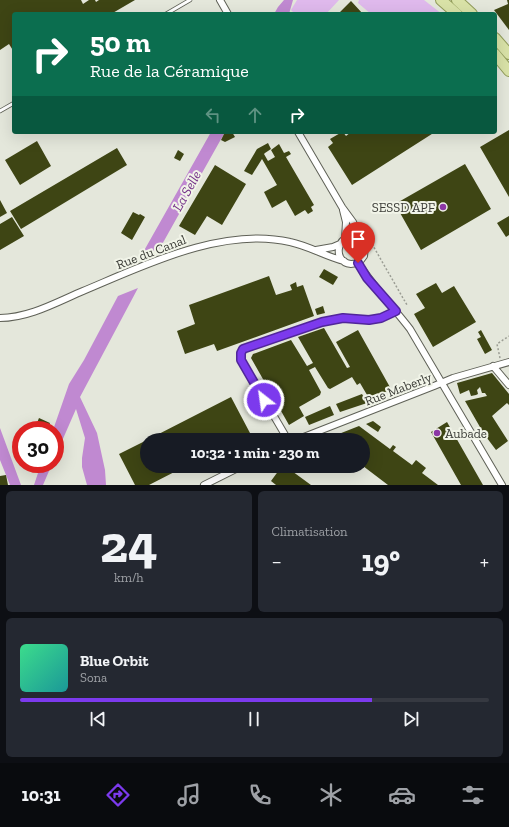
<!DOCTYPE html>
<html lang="fr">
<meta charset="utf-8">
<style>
:root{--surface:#171b24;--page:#242831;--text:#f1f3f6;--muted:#9ea1a6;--line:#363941;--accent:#7c3aed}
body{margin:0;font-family:"Zilla Slab",serif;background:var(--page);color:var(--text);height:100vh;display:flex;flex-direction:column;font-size:15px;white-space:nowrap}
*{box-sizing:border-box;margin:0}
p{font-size:13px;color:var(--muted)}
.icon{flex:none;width:22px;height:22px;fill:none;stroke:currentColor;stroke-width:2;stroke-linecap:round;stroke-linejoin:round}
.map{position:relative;height:485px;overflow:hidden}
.details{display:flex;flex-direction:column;gap:6px;padding:6px;background:#0d0f14;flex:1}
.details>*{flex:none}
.guide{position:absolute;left:12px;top:12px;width:485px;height:122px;border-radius:4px;box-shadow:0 4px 16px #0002;background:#0b6e4f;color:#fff;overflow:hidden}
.speed{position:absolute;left:12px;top:421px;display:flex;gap:8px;font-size:20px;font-weight:700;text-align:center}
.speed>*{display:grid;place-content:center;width:52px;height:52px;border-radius:50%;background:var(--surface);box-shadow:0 4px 16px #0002;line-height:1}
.speed .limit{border:6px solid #d22;background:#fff;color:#111}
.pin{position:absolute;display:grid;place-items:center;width:34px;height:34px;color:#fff;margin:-41px -17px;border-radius:50% 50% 50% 0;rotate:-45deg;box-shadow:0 0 4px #0007}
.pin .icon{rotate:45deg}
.me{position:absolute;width:44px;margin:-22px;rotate:330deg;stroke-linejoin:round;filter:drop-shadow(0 0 3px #0008)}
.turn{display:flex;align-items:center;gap:14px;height:84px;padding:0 12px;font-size:18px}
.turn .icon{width:52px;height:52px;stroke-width:2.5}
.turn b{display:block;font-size:28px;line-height:34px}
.lanes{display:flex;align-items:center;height:38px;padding:0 12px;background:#0003;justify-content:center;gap:20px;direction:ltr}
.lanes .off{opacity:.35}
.big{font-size:30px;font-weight:800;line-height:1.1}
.details .tile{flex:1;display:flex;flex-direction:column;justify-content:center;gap:6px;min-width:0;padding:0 14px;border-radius:6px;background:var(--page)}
.details .dial{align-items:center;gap:0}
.dial b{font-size:52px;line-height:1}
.song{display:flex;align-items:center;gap:12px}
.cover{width:48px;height:48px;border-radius:6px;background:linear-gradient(135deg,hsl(150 70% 55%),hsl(180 70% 35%))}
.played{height:4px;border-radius:2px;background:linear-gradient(90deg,var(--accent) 75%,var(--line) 75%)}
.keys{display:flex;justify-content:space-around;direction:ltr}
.heat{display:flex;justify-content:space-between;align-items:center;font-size:22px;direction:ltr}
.details .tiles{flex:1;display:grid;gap:6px;grid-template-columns:1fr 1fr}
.tile:last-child{grid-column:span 2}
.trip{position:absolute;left:140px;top:433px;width:230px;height:40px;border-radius:20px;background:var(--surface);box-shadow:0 4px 16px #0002;font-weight:800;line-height:40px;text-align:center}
.menu{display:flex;height:64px;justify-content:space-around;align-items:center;background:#090b0e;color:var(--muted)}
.menu .icon{width:28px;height:28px}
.menu .active{color:var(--accent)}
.menu b{font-size:18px;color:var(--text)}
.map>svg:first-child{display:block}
.green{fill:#dfb9ec}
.water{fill:#c089d1}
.building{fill:#3e4514}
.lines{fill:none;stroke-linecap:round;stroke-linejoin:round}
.lane-casing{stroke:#5f6157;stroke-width:4.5}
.street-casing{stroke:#5f6157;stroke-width:8}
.primary-casing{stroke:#919c5a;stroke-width:12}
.path{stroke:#9b9d94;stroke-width:1.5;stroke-dasharray:2 2;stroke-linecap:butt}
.lane{stroke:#fff;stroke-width:3}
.street{stroke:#fff;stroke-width:6}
.primary{stroke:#d9e2a7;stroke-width:10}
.route-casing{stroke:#51269a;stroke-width:10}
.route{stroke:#7c3aed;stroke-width:7}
.poi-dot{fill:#8c37a5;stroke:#f1f4e8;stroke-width:1.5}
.labels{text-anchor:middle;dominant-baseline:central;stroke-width:4;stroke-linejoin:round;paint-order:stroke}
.poi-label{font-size:13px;fill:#3b3c37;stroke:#f1f4e8;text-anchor:end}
.street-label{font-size:13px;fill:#3b3c37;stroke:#f1f4e8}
.water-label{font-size:14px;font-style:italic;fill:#753389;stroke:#f1f4e8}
</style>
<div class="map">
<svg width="509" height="485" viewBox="0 0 509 485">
<rect width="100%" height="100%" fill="#e4e7db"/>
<path class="green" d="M297,0H339L326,14H295L291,10Z
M359,0H424L442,14H371L358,3Z"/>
<path class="water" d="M284,0H293L289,14H274L278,7Z
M211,132H225L160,248L141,256Z
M138,288L80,397L97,433L105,470L106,485H87L82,467V458L85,438L76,409L55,457V430H53L69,384L84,360L118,296Z
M0,428L21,485H10L0,460Z
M41,464H52L43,485H34Z"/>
<path class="building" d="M0,0H81L83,4L89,0H95L96,2L99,0H135L111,14H14V52L9,44L0,50Z
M507,0H509V30L494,10L508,4Z
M351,1L363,14H338Z
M509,130V197L480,147Z
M225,132H232L235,137L225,142L221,140Z
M342,132H343L346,136L351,132H435L352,185L328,147L333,143L330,139Z
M37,141L51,166L20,185L5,160Z
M268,143L271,149L265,153L264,154L268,161L275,157L271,150L279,144L284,153L289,151L291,154L286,157L314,205L311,207L313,211L308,214L305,210L295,216L286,200L272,208L264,192L277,185L262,159L252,175L244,171L257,149Z
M117,148L127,165L21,229L10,211Z
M178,150L184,154L180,161L174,158Z
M465,164L491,209L421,250L395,204Z
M215,165L246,184L222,225L207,216L195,235L179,226Z
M0,200L7,213L0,217Z
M133,212L139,215L140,214L145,217L132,240L121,233Z
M509,216V235L506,237L497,223Z
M12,217L24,236L0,250V224Z
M324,269L338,277L333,285L319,277Z
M269,276L276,295L292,290L290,285L296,282L297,287L303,285L314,316L217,351L214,344L185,354L177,331L195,324L189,305Z
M436,283L442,293L454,286L476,322L433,347L414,314L425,308L416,294Z
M323,306L325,313L317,315L315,309Z
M324,328L347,368L350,367L336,342L358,330L391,389L370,400L360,383L357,385L352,377L330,389L328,388L315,367L309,370L321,392L320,395L299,407L304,416L289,425L251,358L253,354L291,340L307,366L313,363L298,337Z
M481,330L492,350L485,354L477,339L481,337L478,332Z
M492,373L509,394V405L507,403L492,416L508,441L496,450L484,434L465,401L487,396L485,393H482L480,387L477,390L478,394L476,395L471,396L469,390L460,394L457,383Z
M362,394L367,403L340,412L336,404Z
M231,397L250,433L237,440H147Z
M330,406L334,415L309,425L305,417Z
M39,418L50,423L47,430H34Z
M373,421L381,427L378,432L366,424Z
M447,422L483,485H461L431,432Z
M359,426L390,449L393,445L396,447L393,451L412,465L416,460L426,468L422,473L438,485H388L363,466V440L326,439Z
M147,440V466H186L149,485H135L119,454Z
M282,466H285L311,485H276L271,481Z
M6,475L8,485H0V476Z"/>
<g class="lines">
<g class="lane-casing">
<path id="lane" d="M166,14L190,0
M0,111L14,103"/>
</g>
<g class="street-casing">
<path id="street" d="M220,0L228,14
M298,132L342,207L353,222L360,239L365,247L364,256C361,261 357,264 351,264C330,262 338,228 360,239
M343,210L346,222L345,239
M316,250L333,247L340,244
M358,263C373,286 393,307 410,329L502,485
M0,318C29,318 57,302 83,291C143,266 223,226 290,242C309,246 325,256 344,261
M493,366L509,385
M288,440L241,360V353L243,349L322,322L343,318L369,320L381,318L396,311
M296,440L434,386L453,378L509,362
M204,485L242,466"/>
</g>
<g class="primary-casing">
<path id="primary" d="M441,0L457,14
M457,0L472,14
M495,38L509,54
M495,54L509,71"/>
</g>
<path class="path" d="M372,244L407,305
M500,358L497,344L509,336"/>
<use href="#lane" class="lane"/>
<use href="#street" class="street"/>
<use href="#primary" class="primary"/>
</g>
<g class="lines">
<g class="route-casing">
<path id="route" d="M264,400L241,360V353L243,349L322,322L343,318L369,320L381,318L396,311L367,278L358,263"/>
</g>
<use href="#route" class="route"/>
</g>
<g class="poi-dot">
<circle cx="443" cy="207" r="4"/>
<circle cx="437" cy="433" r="4"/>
</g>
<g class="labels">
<g class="poi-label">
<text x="435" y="207">SESSD APF</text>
<text x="445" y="433" text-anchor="start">Aubade</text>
</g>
<g class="street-label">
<text transform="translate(151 252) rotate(-21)">Rue du Canal</text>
<text transform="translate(398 389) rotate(-21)">Rue Maberly</text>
</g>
<g class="water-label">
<text transform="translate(187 191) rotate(-61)">La Selle</text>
</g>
</g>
</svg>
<div class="speed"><div class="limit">30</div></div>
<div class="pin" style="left:358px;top:263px;background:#d93025"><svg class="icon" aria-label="arrive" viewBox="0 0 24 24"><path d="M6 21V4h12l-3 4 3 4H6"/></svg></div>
<svg class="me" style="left:264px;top:400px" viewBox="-20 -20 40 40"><circle r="17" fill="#7c3aed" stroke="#fff" stroke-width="3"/><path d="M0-11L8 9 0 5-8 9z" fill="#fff"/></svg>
<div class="trip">10:32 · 1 min · 230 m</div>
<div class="guide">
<div class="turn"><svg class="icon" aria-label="right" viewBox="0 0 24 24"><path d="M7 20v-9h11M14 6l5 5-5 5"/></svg><div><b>50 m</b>Rue de la Céramique</div></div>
<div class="lanes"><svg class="icon off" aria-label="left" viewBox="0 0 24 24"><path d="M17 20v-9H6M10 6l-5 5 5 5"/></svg><svg class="icon off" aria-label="ahead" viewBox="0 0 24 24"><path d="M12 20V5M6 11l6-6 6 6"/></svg><svg class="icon" aria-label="right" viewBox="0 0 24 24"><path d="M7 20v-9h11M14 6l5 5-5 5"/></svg></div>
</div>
</div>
<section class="details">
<div class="tiles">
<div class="tile dial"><b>24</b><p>km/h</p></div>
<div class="tile"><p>Climatisation</p>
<div class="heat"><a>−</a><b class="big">19°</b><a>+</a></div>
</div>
<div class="tile">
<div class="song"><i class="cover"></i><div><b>Blue Orbit</b><p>Sona</p></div></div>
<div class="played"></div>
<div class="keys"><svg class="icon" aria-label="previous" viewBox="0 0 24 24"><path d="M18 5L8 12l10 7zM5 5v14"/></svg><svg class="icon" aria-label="pause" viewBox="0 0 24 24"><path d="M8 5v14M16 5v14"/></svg><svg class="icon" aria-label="next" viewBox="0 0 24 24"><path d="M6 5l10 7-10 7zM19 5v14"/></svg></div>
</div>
</div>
</section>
<nav class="menu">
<b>10:31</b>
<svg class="icon active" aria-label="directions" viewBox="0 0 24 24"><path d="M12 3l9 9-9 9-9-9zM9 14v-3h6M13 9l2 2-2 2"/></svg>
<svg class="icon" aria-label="music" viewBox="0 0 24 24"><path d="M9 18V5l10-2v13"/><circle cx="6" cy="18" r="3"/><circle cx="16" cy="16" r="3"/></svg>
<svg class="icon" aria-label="phone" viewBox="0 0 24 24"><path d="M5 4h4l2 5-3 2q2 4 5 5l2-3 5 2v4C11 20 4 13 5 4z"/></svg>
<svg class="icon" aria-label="climate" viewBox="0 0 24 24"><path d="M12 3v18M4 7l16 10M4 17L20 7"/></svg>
<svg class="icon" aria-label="car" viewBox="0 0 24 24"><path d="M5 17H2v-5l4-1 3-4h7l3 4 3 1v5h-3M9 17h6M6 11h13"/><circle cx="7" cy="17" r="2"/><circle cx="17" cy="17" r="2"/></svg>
<svg class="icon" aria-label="filters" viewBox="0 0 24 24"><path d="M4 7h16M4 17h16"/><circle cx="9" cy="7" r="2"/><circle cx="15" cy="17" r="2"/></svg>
</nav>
